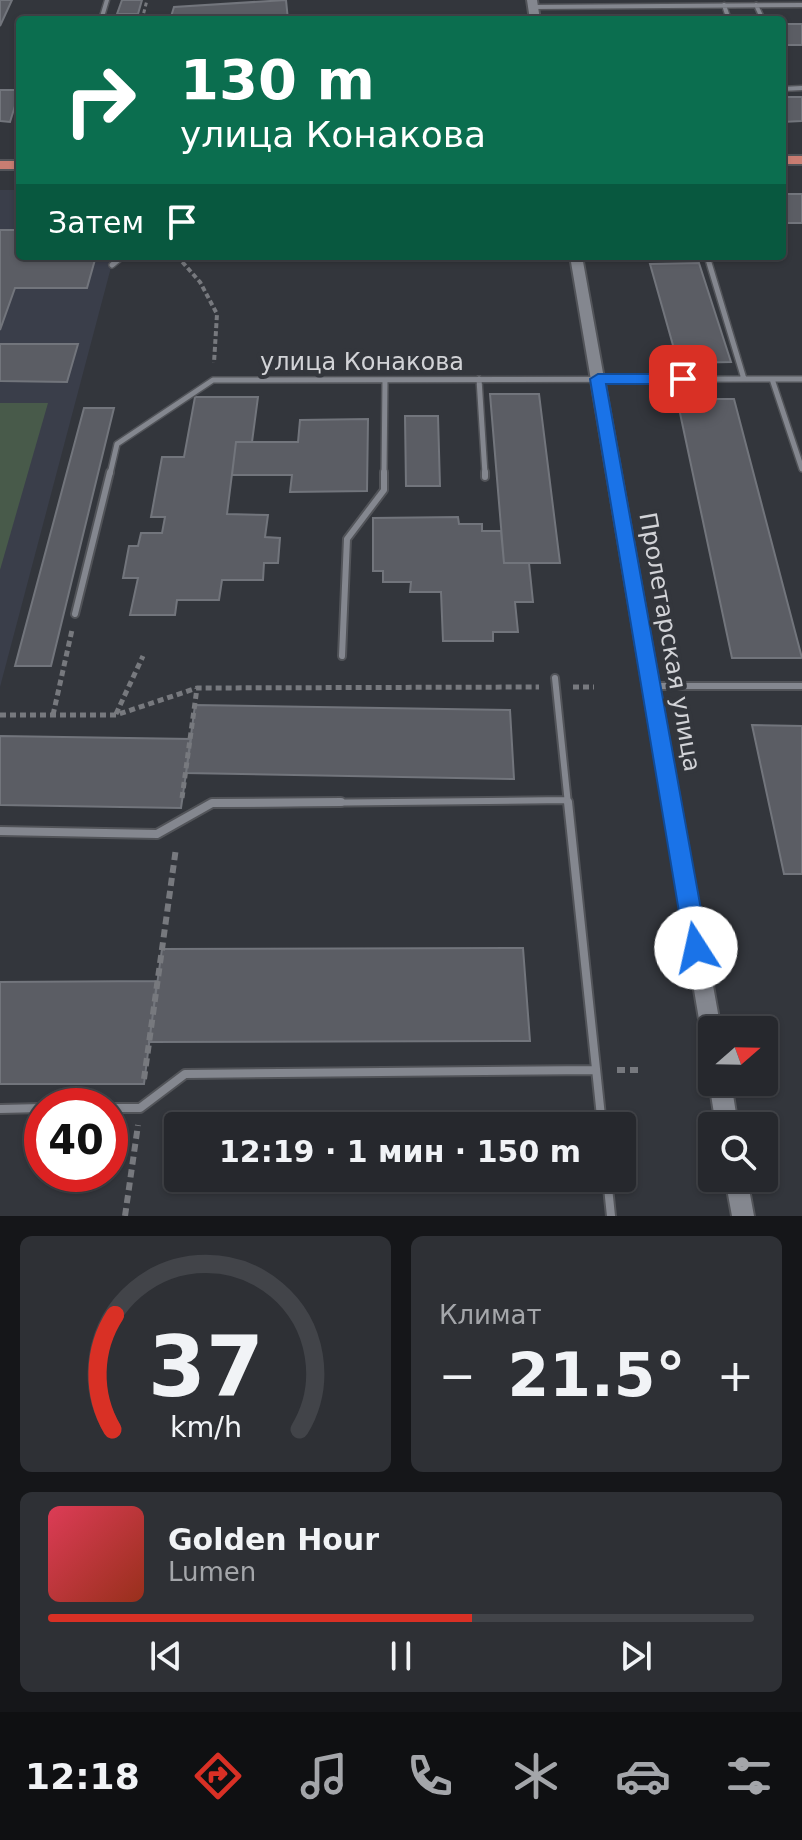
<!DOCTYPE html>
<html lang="ru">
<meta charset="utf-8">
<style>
:root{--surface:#26282d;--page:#2e3035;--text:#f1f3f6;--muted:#a4a6aa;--line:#424449;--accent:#d93025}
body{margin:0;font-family:"DejaVu Sans",sans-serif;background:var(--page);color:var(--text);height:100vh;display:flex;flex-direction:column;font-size:30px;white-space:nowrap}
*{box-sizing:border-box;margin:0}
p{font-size:26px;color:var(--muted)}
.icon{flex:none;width:44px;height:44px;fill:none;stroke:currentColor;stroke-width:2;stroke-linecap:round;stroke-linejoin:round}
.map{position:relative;height:1216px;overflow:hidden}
.details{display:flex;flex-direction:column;gap:20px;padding:20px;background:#151619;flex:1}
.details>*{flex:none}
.guide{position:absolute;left:16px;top:16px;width:770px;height:244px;border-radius:8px;box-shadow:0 2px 6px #0004,0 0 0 2px var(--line);background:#0b6e4f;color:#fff;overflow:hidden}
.needle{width:52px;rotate:70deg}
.buttons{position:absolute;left:698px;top:1016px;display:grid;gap:16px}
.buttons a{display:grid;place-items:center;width:80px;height:80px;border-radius:8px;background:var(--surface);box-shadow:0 2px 6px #0004,0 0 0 2px var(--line);font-size:40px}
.speed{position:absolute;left:24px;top:1088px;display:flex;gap:16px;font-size:40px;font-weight:700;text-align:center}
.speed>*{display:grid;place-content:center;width:104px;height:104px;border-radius:50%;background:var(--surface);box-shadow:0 2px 6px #0004,0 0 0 2px var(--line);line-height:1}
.speed .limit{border:12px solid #d22;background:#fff;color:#111}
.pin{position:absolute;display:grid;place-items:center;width:68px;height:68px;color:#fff;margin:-34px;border-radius:16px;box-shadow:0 4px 12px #0006}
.me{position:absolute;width:88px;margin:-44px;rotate:350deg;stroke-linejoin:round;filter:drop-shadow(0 0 6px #0008)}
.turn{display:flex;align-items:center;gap:28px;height:168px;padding:0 32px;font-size:36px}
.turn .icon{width:104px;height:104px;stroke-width:2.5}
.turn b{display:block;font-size:56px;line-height:68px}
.then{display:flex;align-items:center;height:76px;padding:0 32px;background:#0003;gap:16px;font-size:30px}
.big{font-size:60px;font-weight:700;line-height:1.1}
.details .widget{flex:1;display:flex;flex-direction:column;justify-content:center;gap:12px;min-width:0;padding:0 28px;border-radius:12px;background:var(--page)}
.details .dial{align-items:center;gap:0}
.dial svg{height:208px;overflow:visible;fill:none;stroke:var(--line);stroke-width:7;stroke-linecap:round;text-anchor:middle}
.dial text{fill:var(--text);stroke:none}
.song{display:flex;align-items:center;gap:24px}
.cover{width:96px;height:96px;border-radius:12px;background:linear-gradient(135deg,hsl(350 70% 55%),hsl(10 70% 35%))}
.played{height:8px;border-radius:4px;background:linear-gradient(90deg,var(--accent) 60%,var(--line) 60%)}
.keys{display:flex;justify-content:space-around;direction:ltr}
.heat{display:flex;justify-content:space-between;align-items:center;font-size:44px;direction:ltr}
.details .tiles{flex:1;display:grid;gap:20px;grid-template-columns:1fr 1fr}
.widget:last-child{grid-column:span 2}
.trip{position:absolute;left:164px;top:1112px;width:472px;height:80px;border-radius:8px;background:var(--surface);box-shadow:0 2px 6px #0004,0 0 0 2px var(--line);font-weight:700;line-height:80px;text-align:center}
.menu{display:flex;height:128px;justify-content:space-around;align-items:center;background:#0f1012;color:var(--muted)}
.menu .icon{width:56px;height:56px}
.menu .selected{color:var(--accent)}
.menu b{font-size:36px;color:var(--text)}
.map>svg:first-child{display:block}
.built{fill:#3a3e4a}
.green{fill:#485a4a}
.building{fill:#5b5d64;stroke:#72757c;stroke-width:2}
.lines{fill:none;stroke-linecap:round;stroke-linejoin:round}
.lane-far3-casing{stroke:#525459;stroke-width:7}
.lane-far2-casing{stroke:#525459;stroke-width:8}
.lane-far1-casing{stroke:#525459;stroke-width:10}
.lane-casing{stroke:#525459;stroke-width:12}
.secondary-casing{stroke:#525459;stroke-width:4}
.primary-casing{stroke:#525459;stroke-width:4}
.path-far3{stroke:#77797e;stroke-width:3;stroke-dasharray:4 3;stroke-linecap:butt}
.path-far2{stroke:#77797e;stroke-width:4;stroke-dasharray:5 3;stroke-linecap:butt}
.path-far1{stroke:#77797e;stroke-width:5;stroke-dasharray:6 4;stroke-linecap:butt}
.path{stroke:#77797e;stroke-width:6;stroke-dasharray:8 5;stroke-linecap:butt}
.lane-far3{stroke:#84878f;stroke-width:4}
.lane-far2{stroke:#84878f;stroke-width:5}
.lane-far1{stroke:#84878f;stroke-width:6}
.lane{stroke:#84878f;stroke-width:8}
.secondary{fill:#84878f;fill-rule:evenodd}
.primary{fill:#c97d72;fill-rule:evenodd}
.route{fill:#1a73e8;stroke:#114b97;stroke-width:2}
.labels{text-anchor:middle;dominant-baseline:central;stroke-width:8;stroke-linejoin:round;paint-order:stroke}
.street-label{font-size:24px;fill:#d2d3d7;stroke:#33363c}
</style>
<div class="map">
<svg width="802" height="1216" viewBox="0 0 802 1216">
<rect width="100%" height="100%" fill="#33363c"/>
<path class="built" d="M0,190H20V256H114L0,687Z"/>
<path class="green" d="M0,403H48L0,570Z"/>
<path class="building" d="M0,0H12L0,26Z
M122,0H142L138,14H117Z
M286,0L288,20H170L174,7Z
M714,15L716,20H646L645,16Z
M782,24H802V45H783Z
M0,90H20L10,122L0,121Z
M782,97H802V121L782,122Z
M782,194H802V223H782Z
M20,215V256H96L87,288H15L0,330V230H15Z
M699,263L731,362L678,363L650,264Z
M0,344H78L67,382L0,381Z
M490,394H539L560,563H504Z
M195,397H258L252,442H236L227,514L268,515L265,537L280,538L278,563H264L263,580H222L219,600H177L175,615H130L138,578H123L129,546H138L141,533H162L165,517H151L162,457H184Z
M677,399H734L802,658H732Z
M84,408H114L51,666H15Z
M405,416H438L440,486H406Z
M368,419L367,491L290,492L292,475H232L236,442H298L300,420Z
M458,517L459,524H482V531H501L504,563H529L533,602H515L518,632H493V641H443L441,592H410L411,582H383V571H373V518Z
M195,705L510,710L514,779L186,773Z
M752,725L802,726V874H784Z
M0,736L191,739L181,808L0,805Z
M523,948L530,1041L149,1042L162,949Z
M157,981L144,1084H0V982Z"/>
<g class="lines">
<g class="lane-far3-casing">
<path id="lane-far3" d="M724,5L729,20
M756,5L763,20
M533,7L802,5
M101,20L107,0
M782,89L802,88"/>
</g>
<g class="lane-far2-casing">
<path id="lane-far2" d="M707,256L744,379
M112,265L123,256
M479,379L485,474
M772,379L802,469
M110,474L117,444L213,380L802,379
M384,474L385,380"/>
</g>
<g class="lane-far1-casing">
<path id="lane-far1" d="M485,472V477
M75,614L110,472
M342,656L347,539L384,490V472
M555,678L568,804
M654,686H802
M210,804L567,800"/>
</g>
<g class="lane-casing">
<path id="lane" d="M568,802L602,1126
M0,831L157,834L212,803L341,802
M110,1108H140L185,1074L596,1070
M0,1109L42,1108
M607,1178L611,1216"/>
</g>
<g class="secondary-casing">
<path id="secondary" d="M527,0H537L540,20H530Z
M570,256H582L721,1030H712V1047L705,1044L702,1037Z
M712,1076V1082H731L738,1126H716L709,1082Z
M725,1178H747L754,1216H732Z"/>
</g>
<g class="primary-casing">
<path id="primary" d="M782,156H802V164H782Z
M0,161H20V169H0Z"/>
</g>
<path class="path-far3" d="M142,20L147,0"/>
<path class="path-far2" d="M177,256L200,282L217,314L214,363"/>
<path class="path-far1" d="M573,687H594
M116,714L143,656
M0,715H116L197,688L539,687
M53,715L72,630
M182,798L197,688"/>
<path class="path" d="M617,1070H642
M144,1079L176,848
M125,1216L138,1125"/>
<use href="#lane-far3" class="lane-far3"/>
<use href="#lane-far2" class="lane-far2"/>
<use href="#lane-far1" class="lane-far1"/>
<use href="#lane" class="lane"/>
<use href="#secondary" class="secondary"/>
<use href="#primary" class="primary"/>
</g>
<path class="route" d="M598,374H683L691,379L683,384H606L708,948L704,956L696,959L688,956L685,948L590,379Z"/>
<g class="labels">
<g class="street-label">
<text x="362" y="362">улица Конакова</text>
<text transform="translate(670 642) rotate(80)">Пролетарская улица</text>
</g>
</g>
</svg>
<div class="buttons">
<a><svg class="needle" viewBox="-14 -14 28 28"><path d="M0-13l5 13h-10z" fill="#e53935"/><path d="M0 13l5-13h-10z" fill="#a4a6aa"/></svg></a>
<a><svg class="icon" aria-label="search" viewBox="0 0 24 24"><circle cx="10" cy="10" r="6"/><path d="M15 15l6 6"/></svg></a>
</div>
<div class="speed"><div class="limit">40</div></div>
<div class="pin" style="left:683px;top:379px;background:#d93025"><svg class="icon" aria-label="arrive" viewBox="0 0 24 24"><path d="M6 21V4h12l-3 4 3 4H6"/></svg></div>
<svg class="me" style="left:696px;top:948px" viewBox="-20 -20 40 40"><circle r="19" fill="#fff"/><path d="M0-13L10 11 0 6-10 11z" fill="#1a73e8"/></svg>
<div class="trip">12:19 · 1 мин · 150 m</div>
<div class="guide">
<div class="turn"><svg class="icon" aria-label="right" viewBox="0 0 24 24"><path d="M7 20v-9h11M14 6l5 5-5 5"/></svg><div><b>130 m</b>улица Конакова</div></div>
<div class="then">Затем<svg class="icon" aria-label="arrive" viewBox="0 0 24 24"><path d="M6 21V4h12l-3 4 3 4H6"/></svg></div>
</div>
</div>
<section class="details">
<div class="tiles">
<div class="widget dial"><svg viewBox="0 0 100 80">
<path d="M14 69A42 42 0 1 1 86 69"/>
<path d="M14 69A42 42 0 0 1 15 25" stroke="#d93025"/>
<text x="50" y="56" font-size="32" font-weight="700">37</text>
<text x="50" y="72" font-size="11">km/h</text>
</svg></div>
<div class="widget"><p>Климат</p>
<div class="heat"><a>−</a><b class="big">21.5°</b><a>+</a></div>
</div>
<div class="widget">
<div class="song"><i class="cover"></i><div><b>Golden Hour</b><p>Lumen</p></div></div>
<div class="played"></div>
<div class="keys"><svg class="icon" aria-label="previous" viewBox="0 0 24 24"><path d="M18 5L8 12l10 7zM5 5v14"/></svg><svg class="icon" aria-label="pause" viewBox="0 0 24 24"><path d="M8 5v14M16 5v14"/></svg><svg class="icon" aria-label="next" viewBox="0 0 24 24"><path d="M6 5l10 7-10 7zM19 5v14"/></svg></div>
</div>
</div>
</section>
<nav class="menu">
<b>12:18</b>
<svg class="icon selected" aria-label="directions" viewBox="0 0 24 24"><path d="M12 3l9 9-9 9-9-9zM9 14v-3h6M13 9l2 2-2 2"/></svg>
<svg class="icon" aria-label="music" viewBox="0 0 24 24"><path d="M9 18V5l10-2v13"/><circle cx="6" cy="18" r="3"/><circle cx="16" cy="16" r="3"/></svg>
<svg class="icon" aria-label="phone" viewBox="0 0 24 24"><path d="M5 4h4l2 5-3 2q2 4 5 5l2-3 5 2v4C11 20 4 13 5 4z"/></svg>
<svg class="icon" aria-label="climate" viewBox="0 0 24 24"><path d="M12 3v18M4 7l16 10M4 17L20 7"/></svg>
<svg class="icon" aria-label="car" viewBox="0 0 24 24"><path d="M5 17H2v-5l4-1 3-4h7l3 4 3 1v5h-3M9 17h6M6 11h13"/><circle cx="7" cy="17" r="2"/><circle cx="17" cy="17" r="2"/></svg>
<svg class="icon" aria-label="filters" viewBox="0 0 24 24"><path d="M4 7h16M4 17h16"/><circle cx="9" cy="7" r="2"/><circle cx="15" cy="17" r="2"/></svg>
</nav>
